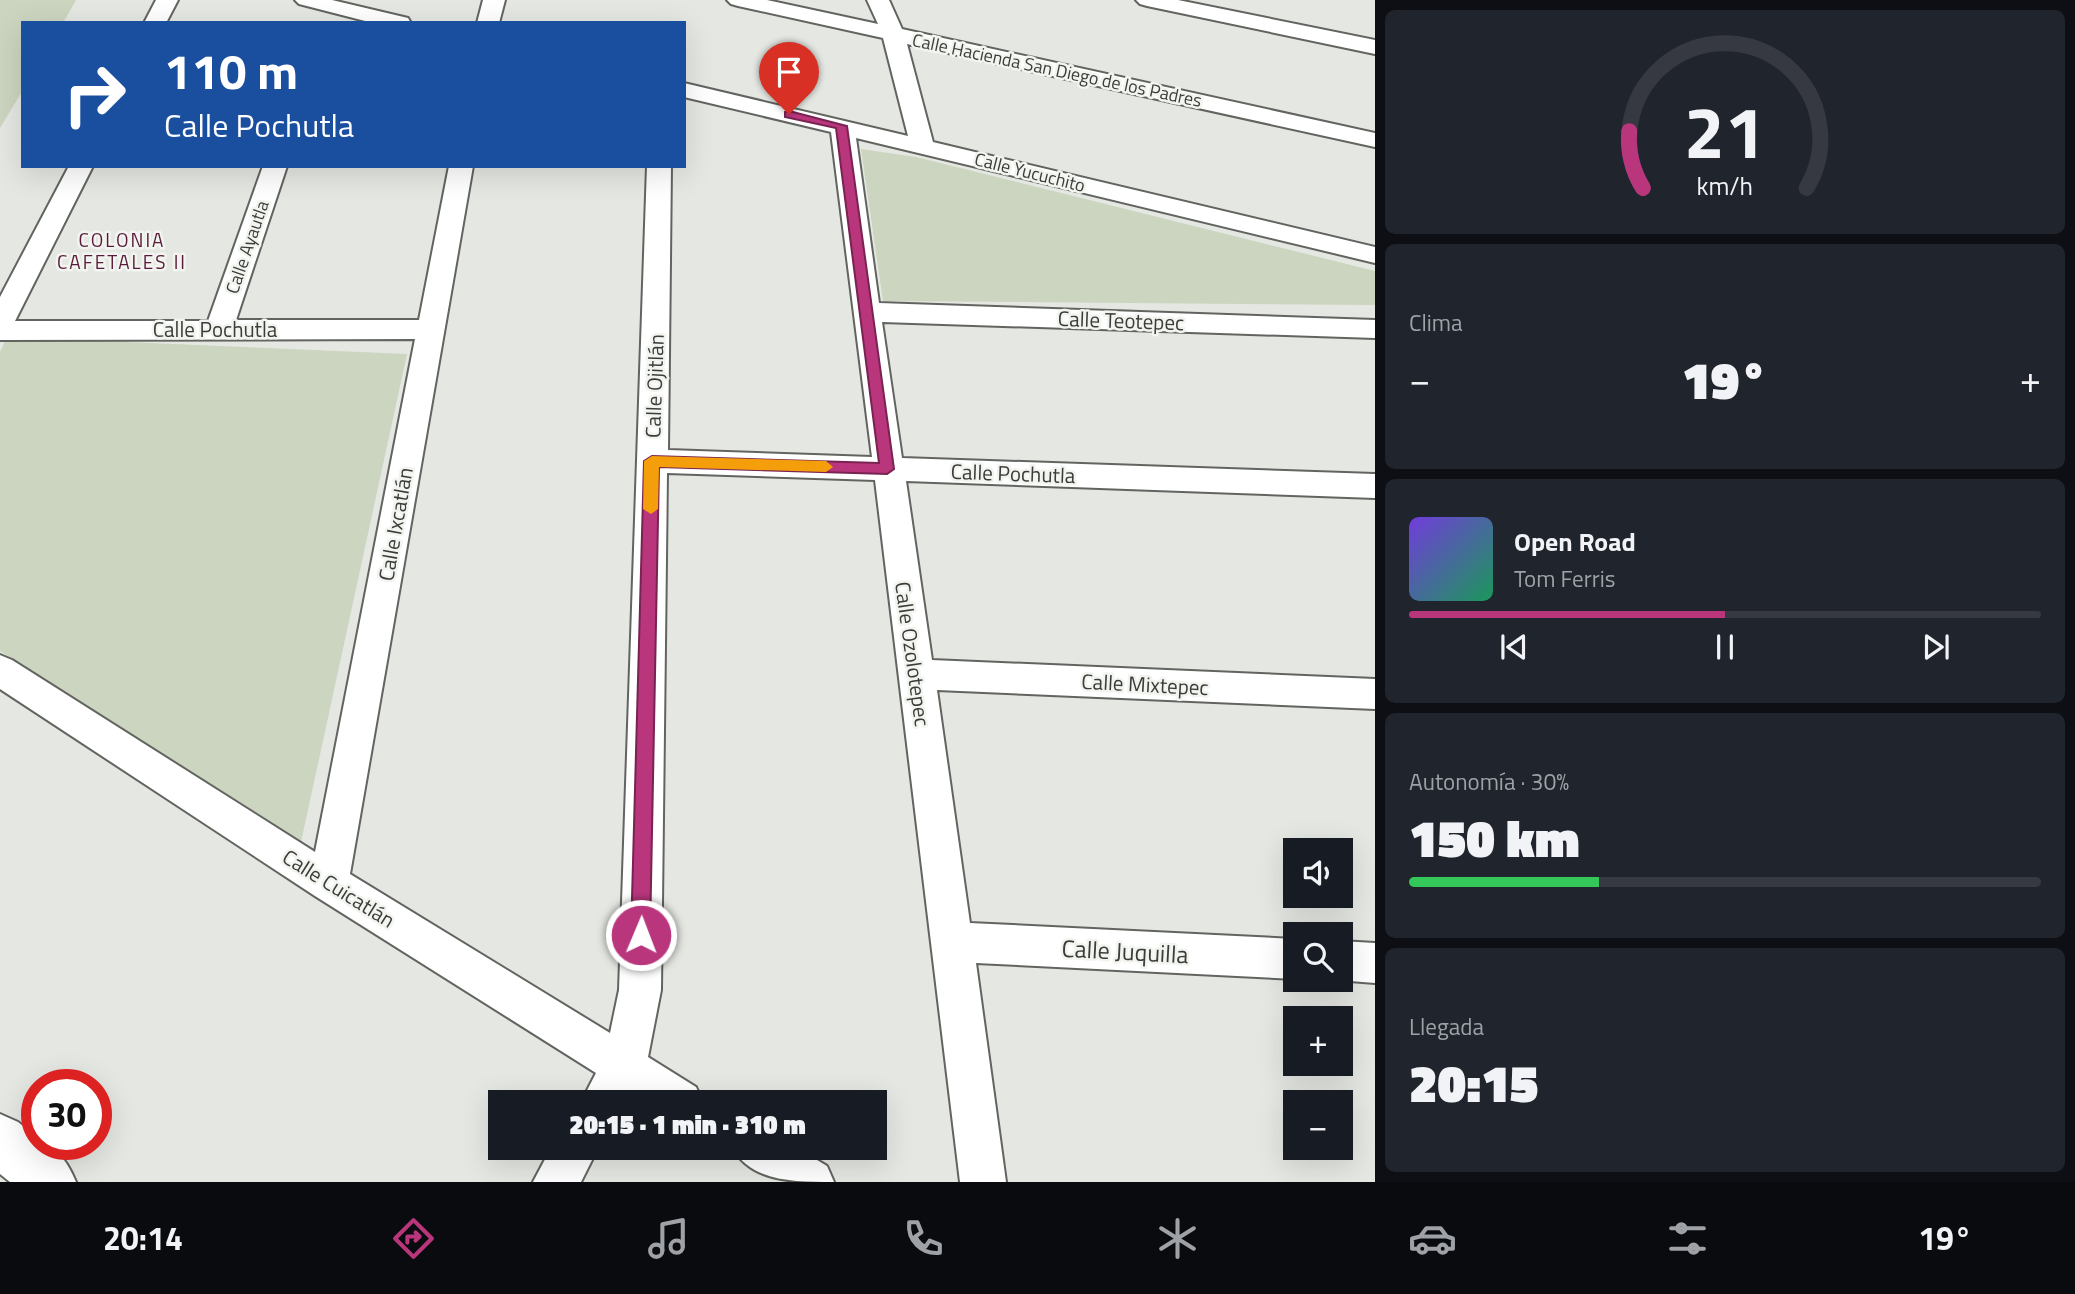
<!DOCTYPE html>
<html lang="es">
<meta charset="utf-8">
<style>
:root{--surface:#171b24;--page:#20242c;--text:#f1f3f6;--muted:#9ea1a6;--line:#363941;--accent:#b9367d}
body{margin:0;font-family:"Titillium Web",sans-serif;background:var(--page);color:var(--text);height:100vh;display:flex;flex-direction:column;font-size:26px;white-space:nowrap}
*{box-sizing:border-box;margin:0}
p{font-size:23px;color:var(--muted)}
.icon{flex:none;width:38px;height:38px;fill:none;stroke:currentColor;stroke-width:2;stroke-linecap:round;stroke-linejoin:round}
.map{position:relative;flex:1;overflow:hidden}
.sheet{display:flex;flex-direction:column;gap:10px;padding:10px;background:#0d0f14;width:700px}
.sheet>*{flex:none}
.banner{position:absolute;left:21px;top:21px;width:665px;height:147px;border-radius:0px;box-shadow:0 7px 28px #0002;background:#1a4fa0;color:#fff;overflow:hidden}
.buttons{position:absolute;left:1283px;top:838px;display:grid;gap:14px}
.buttons a{display:grid;place-items:center;width:70px;height:70px;border-radius:0px;background:var(--surface);box-shadow:0 7px 28px #0002;font-size:35px}
.speed{position:absolute;left:21px;top:1069px;display:flex;gap:14px;font-size:35px;font-weight:700;text-align:center}
.speed>*{display:grid;place-content:center;width:91px;height:91px;border-radius:50%;background:var(--surface);box-shadow:0 7px 28px #0002;line-height:1}
.speed .limit{border:10px solid #d22;background:#fff;color:#111}
.pin{position:absolute;display:grid;place-items:center;width:60px;height:60px;color:#fff;margin:-72px -30px;border-radius:50% 50% 50% 0;rotate:-45deg;box-shadow:0 0 7px #0007}
.pin .icon{rotate:45deg}
.me{position:absolute;width:77px;margin:-38px;rotate:1deg;stroke-linejoin:round;filter:drop-shadow(0 0 5px #0008)}
.turn{display:flex;align-items:center;gap:24px;height:147px;padding:0 28px;font-size:32px}
.turn .icon{width:91px;height:91px;stroke-width:2.5}
.turn b{display:block;font-size:49px;line-height:60px}
.big{font-size:52px;font-weight:800;line-height:1.1}
.sheet .tile{flex:1;display:flex;flex-direction:column;justify-content:center;gap:10px;min-width:0;padding:0 24px;border-radius:10px;background:var(--page)}
.sheet .dial{align-items:center;gap:0}
.dial svg{height:182px;overflow:visible;fill:none;stroke:var(--line);stroke-width:7;stroke-linecap:round;text-anchor:middle}
.dial text{fill:var(--text);stroke:none}
.song{display:flex;align-items:center;gap:21px}
.cover{width:84px;height:84px;border-radius:10px;background:linear-gradient(135deg,hsl(260 70% 55%),hsl(150 70% 35%))}
.played{height:7px;border-radius:4px;background:linear-gradient(90deg,var(--accent) 50%,var(--line) 50%)}
.keys{display:flex;justify-content:space-around;direction:ltr}
.heat{display:flex;justify-content:space-between;align-items:center;font-size:38px;direction:ltr}
.charge{height:10px;border-radius:5px;background:linear-gradient(90deg,#34c759 30%,var(--line) 0)}
.trip{position:absolute;left:488px;top:1090px;width:399px;height:70px;border-radius:0px;background:var(--surface);box-shadow:0 7px 28px #0002;font-weight:800;line-height:70px;text-align:center}
.menu{display:flex;height:112px;justify-content:space-around;align-items:center;background:#090b0e;color:var(--muted)}
.menu .icon{width:49px;height:49px}
.menu .on{color:var(--accent)}
.menu b{font-size:32px;color:var(--text)}
main{display:flex;flex:1;min-height:0}
.map>svg:first-child{display:block}
.green{fill:#ccd5bf}
.lines{fill:none;stroke-linecap:round;stroke-linejoin:round}
.minor-casing{stroke:#626460;stroke-width:4}
.major-casing{stroke:#626460;stroke-width:4}
.minor{fill:#fff;fill-rule:evenodd}
.major{fill:#fff;fill-rule:evenodd}
.route{fill:#b9367d;stroke:#782351;stroke-width:2}
.slow{fill:#f59e0b}
.labels{text-anchor:middle;dominant-baseline:central;stroke-width:5;stroke-linejoin:round;paint-order:stroke}
.far-street-label{font-size:18px;fill:#3c3d3a;stroke:#f2f5ef}
.far-neighbourhood-label{font-size:19px;letter-spacing:2px;fill:#591a3b;stroke:#f2f5ef}
.street-label{font-size:21px;fill:#3c3d3a;stroke:#f2f5ef}
.near-street-label{font-size:24px;fill:#3c3d3a;stroke:#f2f5ef}
</style>
<main>
<div class="map">
<svg width="1375" height="1182" viewBox="0 0 1375 1182">
<rect width="100%" height="100%" fill="#e5e7e2"/>
<path class="green" d="M0,0H76L63,23H23V90L0,128Z
M861,149L916,157L1375,271V305L883,301Z
M7,337L407,354L301,842L0,651V352Z"/>
<g class="lines">
<g class="minor-casing">
<path id="minor" d="M156,0H178L166,23H144Z
M295,0H332L408,18L411,23H373L299,4Z
M483,0H505L499,23H477Z
M727,0H767L878,24L867,0H889L902,29L1375,133V147L907,44L933,142L1375,247V263L856,138L879,303L1375,320V338L882,322L902,458L1375,474V498L906,481L932,660L1375,679V709L937,690L970,923L1295,939V979L976,963L1006,1182H960L875,480L667,473L661,990L648,1057L696,1087L703,1102H642L631,1096L627,1102H581L596,1073L315,896L0,689V655L12,660L315,852L415,339L0,340V297L69,166H93L15,321H208L263,166H287L236,320H419L449,166H473L350,874L610,1033L619,990L647,166H671L668,450L872,457L831,132L684,97V83L908,136L883,38L738,6L731,4Z
M1136,0H1178L1375,40V54L1147,6L1140,4Z
M1340,941L1375,943V983L1337,980H1340Z
M551,1148H598L581,1182H533Z
M733,1148H797L827,1166L834,1182C794,1182 751,1182 733,1148Z"/>
</g>
<g class="major-casing">
<path id="major" d="M0,1114L18,1122L37,1137V1144C57,1144 69,1165 76,1182H10L0,1174Z"/>
</g>
<use href="#minor" class="minor"/>
<use href="#major" class="major"/>
</g>
<path class="route" d="M789,111L847,126L894,469L887,474L659,467L650,935L648,941L641,944L634,941L631,935L644,461L652,456L879,463L836,128L785,117V112Z"/>
<path class="slow" d="M652,456L826,461L833,467L826,472L659,467L658,509L651,514L643,509L644,461Z"/>
<g class="labels">
<g class="far-street-label">
<text transform="translate(1057 70) rotate(12)">Calle Hacienda San Diego de los Padres</text>
<text transform="translate(1030 172) rotate(14)">Calle Yucuchito</text>
<text transform="translate(247 247) rotate(-71)">Calle Ayautla</text>
</g>
<g class="far-neighbourhood-label">
<text x="122" y="239">COLONIA<tspan x="122" dy="22">CAFETALES II</tspan></text>
</g>
<g class="street-label">
<text transform="translate(1121 320) rotate(2)">Calle Teotepec</text>
<text x="215" y="329">Calle Pochutla</text>
<text transform="translate(654 386) rotate(-88)">Calle Ojitlán</text>
<text transform="translate(1013 473) rotate(2)">Calle Pochutla</text>
<text transform="translate(395 524) rotate(-80)">Calle Ixcatlán</text>
<text transform="translate(913 654) rotate(82)">Calle Ozolotepec</text>
<text transform="translate(1145 684) rotate(3)">Calle Mixtepec</text>
<text transform="translate(339 888) rotate(32)">Calle Cuicatlán</text>
</g>
<g class="near-street-label">
<text transform="translate(1125 951) rotate(3)">Calle Juquilla</text>
</g>
</g>
</svg>
<div class="buttons">
<a><svg class="icon" aria-label="sound" viewBox="0 0 24 24"><path d="M4 9h4l5-4v14l-5-4H4zM17 9q2 3 0 6"/></svg></a>
<a><svg class="icon" aria-label="search" viewBox="0 0 24 24"><circle cx="10" cy="10" r="6"/><path d="M15 15l6 6"/></svg></a>
<a>+</a>
<a>−</a>
</div>
<div class="speed"><div class="limit">30</div></div>
<div class="pin" style="left:789px;top:114px;background:#d93025"><svg class="icon" aria-label="arrive" viewBox="0 0 24 24"><path d="M6 21V4h12l-3 4 3 4H6"/></svg></div>
<svg class="me" style="left:641px;top:935px" viewBox="-20 -20 40 40"><circle r="17" fill="#b9367d" stroke="#fff" stroke-width="3"/><path d="M0-11L8 9 0 5-8 9z" fill="#fff"/></svg>
<div class="trip">20:15 · 1 min · 310 m</div>
<div class="banner">
<div class="turn"><svg class="icon" aria-label="right" viewBox="0 0 24 24"><path d="M7 20v-9h11M14 6l5 5-5 5"/></svg><div><b>110 m</b>Calle Pochutla</div></div>
</div>
</div>
<section class="sheet">
<div class="tile dial"><svg viewBox="0 0 100 80">
<path d="M14 69A42 42 0 1 1 86 69"/>
<path d="M14 69A42 42 0 0 1 8 44" stroke="#b9367d"/>
<text x="50" y="56" font-size="32" font-weight="700">21</text>
<text x="50" y="72" font-size="11">km/h</text>
</svg></div>
<div class="tile"><p>Clima</p>
<div class="heat"><a>−</a><b class="big">19°</b><a>+</a></div>
</div>
<div class="tile">
<div class="song"><i class="cover"></i><div><b>Open Road</b><p>Tom Ferris</p></div></div>
<div class="played"></div>
<div class="keys"><svg class="icon" aria-label="previous" viewBox="0 0 24 24"><path d="M18 5L8 12l10 7zM5 5v14"/></svg><svg class="icon" aria-label="pause" viewBox="0 0 24 24"><path d="M8 5v14M16 5v14"/></svg><svg class="icon" aria-label="next" viewBox="0 0 24 24"><path d="M6 5l10 7-10 7zM19 5v14"/></svg></div>
</div>
<div class="tile"><p>Autonomía · 30%</p><b class="big">150 km</b><div class="charge"></div></div>
<div class="tile"><p>Llegada</p><b class="big">20:15</b></div>
</section>
</main>
<nav class="menu">
<b>20:14</b>
<svg class="icon on" aria-label="directions" viewBox="0 0 24 24"><path d="M12 3l9 9-9 9-9-9zM9 14v-3h6M13 9l2 2-2 2"/></svg>
<svg class="icon" aria-label="music" viewBox="0 0 24 24"><path d="M9 18V5l10-2v13"/><circle cx="6" cy="18" r="3"/><circle cx="16" cy="16" r="3"/></svg>
<svg class="icon" aria-label="phone" viewBox="0 0 24 24"><path d="M5 4h4l2 5-3 2q2 4 5 5l2-3 5 2v4C11 20 4 13 5 4z"/></svg>
<svg class="icon" aria-label="climate" viewBox="0 0 24 24"><path d="M12 3v18M4 7l16 10M4 17L20 7"/></svg>
<svg class="icon" aria-label="car" viewBox="0 0 24 24"><path d="M5 17H2v-5l4-1 3-4h7l3 4 3 1v5h-3M9 17h6M6 11h13"/><circle cx="7" cy="17" r="2"/><circle cx="17" cy="17" r="2"/></svg>
<svg class="icon" aria-label="filters" viewBox="0 0 24 24"><path d="M4 7h16M4 17h16"/><circle cx="9" cy="7" r="2"/><circle cx="15" cy="17" r="2"/></svg>
<b>19°</b>
</nav>
